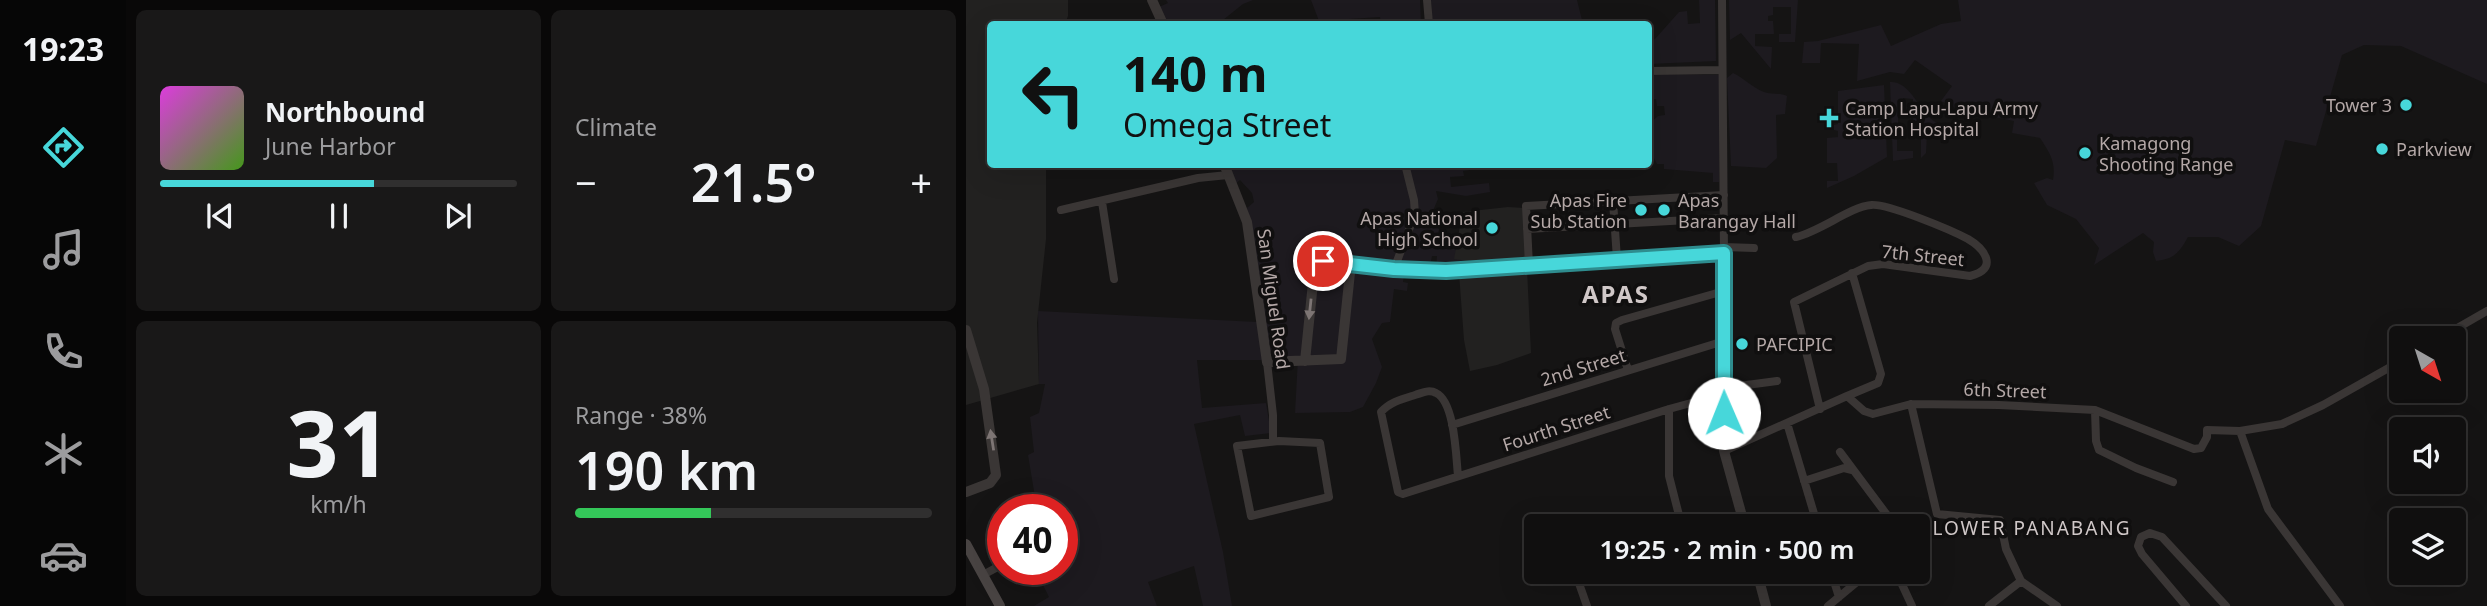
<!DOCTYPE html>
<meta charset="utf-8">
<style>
:root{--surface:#100f0f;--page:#191818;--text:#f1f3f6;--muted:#9c9c9e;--line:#302f2f;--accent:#47d7da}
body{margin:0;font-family:"Noto Sans",sans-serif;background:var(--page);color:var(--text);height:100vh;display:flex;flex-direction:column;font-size:26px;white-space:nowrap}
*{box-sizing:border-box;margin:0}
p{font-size:23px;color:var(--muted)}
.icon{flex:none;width:38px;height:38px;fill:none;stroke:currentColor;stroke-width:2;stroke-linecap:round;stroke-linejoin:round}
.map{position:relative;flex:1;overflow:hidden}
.side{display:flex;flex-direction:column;gap:10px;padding:10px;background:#090808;width:840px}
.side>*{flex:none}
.banner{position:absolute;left:21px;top:21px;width:665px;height:147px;border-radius:7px;box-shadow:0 7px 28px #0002,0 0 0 2px var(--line);background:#47d7da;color:#111;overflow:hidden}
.needle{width:46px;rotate:141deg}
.controls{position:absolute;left:1423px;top:326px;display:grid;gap:14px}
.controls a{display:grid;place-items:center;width:77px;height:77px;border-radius:7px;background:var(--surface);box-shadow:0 7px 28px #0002,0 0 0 2px var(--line);font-size:35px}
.speed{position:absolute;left:21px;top:494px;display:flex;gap:14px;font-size:35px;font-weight:700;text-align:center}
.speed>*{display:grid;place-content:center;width:91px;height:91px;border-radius:50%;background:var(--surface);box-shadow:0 7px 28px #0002,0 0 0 2px var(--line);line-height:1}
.speed .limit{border:10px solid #d22;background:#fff;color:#111}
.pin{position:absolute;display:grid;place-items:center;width:60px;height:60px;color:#fff;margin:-30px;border:4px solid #fff;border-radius:50%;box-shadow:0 2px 7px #0007}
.me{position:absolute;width:77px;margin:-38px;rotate:359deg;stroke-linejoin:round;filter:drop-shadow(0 0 5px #0008)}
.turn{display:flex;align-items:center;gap:24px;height:147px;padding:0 21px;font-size:32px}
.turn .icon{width:91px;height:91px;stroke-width:2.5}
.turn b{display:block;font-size:49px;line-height:60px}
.big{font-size:52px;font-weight:600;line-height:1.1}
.side .widget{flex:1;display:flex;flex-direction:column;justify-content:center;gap:10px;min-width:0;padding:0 24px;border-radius:10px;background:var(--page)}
.side .dial{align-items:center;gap:0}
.dial b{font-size:91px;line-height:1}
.song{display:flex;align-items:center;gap:21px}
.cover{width:84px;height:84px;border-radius:10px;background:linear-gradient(135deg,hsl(300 70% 55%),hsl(100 70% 35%))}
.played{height:7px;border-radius:4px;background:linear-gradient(90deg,var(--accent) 60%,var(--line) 60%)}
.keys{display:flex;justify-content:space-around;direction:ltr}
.heat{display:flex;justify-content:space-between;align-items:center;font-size:38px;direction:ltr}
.charge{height:10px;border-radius:5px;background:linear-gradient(90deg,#34c759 38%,var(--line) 0)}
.side .tiles{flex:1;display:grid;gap:10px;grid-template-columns:repeat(2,1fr)}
.trip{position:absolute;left:558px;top:514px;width:406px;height:70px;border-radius:7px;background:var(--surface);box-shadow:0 7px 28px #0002,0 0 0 2px var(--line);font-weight:600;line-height:70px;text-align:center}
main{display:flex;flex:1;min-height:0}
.menu{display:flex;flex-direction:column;width:126px;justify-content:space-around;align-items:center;background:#060606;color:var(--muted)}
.menu .icon{width:49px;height:49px}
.menu .selected{color:var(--accent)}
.menu b{font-size:32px;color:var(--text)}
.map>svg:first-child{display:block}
.built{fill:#222120}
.green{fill:#1d1a1f}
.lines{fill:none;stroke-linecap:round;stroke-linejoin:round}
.minor{stroke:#3a3635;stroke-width:8}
.tertiary{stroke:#3a3635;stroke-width:10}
.secondary{stroke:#494443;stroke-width:10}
.oneway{fill:#7d7574}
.route-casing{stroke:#2e8c8e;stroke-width:18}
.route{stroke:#47d7da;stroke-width:12}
.poi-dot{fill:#47d7da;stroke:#100f0f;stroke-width:2.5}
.labels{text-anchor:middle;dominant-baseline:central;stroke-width:7;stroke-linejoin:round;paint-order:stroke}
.poi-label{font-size:18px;fill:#b4a8a7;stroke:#100f0f;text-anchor:start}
.street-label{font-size:18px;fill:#b4a8a7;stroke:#100f0f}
.neighbourhood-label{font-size:19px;letter-spacing:2px;fill:#d0c8c8;stroke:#100f0f}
.district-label{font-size:24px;font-weight:bold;letter-spacing:2px;fill:#d0c8c8;stroke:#100f0f}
</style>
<main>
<nav class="menu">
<b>19:23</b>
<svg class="icon selected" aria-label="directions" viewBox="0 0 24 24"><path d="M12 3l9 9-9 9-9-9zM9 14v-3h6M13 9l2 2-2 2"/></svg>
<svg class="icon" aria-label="music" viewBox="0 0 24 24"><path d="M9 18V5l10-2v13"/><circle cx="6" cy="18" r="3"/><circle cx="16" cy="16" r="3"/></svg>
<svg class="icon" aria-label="phone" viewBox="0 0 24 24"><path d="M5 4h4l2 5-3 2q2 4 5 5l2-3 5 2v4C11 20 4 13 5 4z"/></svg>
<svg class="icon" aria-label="climate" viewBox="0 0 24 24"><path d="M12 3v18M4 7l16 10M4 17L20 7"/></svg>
<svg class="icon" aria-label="car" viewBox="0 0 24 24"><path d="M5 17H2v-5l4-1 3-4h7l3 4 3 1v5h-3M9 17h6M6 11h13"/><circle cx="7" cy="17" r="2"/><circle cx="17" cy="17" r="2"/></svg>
</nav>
<section class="side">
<div class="tiles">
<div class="widget">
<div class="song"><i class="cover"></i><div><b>Northbound</b><p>June Harbor</p></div></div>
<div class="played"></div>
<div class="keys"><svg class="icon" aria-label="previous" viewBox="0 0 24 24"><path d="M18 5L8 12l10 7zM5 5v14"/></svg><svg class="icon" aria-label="pause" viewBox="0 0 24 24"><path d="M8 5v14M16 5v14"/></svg><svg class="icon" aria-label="next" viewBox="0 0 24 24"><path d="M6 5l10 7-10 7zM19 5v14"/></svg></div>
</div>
<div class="widget"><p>Climate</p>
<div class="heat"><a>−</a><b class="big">21.5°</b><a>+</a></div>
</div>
<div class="widget dial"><b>31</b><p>km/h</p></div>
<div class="widget"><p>Range · 38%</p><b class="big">190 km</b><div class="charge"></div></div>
</div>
</section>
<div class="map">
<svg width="1521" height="606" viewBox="0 0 1521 606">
<rect width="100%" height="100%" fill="#151414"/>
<path class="built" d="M0,0H102V16L99,24H24V164L80,165V239L71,323L73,384L0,405Z
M542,207L558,208L561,263L488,268L487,260L497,212Z
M561,269L565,353L531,365L504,371L498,340L493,273Z"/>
<path class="green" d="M200,0H287L277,4L252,24H201L193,7L202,3Z
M345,0H454L455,24H415L414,17L353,21Z
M465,0H611L617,24H466Z
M733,0H749L750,61L683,64V40L689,39L713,12L721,11L722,24L734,23Z
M763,0H832L829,42H813V34H825V7H807V15L802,16V21H807L808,34H789V46L806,47L805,69L775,33L764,40Z
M992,0H1521V84L1435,46L1398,45L1376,55L1350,146L1319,140L1295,226L1273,246L1252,237H1222C1213,253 1208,259 1190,261L1187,252L1188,242L1177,233L1128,265L1133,248L1110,219L1081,205L1068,183L1081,178L1087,180C1090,162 1084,153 1074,138L1046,133L1048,121L1004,112L1003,114L975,101L986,86L949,60L938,74L924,72L891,81L893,44L855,43L854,63H836L838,42L852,41L915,25L925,46L975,24L995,21Z
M767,73C778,78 787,88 798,92C805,95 813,92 821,96L819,114L810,115L811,158L800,168L765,166L761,78Z
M689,74L753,75V182H747V173L698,169V164H691L688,158L683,154V124L692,116L699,115L698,106H691L690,99H683V82Z
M924,82C943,81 952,107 964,118C973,127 993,130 1005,135L961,134L960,153L955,158V131L947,130V99L937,98V113H932V132L927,133V136L931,137V151H947V158L927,161Z
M918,85L921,157L888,176L861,188V181H872L871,163H861V138L872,137V131L868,130V125L872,124V91Z
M477,164L478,167L516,165L517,168L497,171L498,176L484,177L485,187L523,183L524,192L500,196L470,191L472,199L466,213L478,241L491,243L488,259L502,261L537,258L538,264L470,267L471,256H466L465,261L455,267H443L438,275L437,282L442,283L441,291L428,289L424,322L416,323L406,339L416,367L410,383L397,407L384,412L329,413L332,358H310L302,353L286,228L281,208L288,202L286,193L274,180L269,184L261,165Z
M72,311L291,322L297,360H231L236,408L300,403L305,433L279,436L274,415L228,424L257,552L266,606H237L228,566L182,582L191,606H68L83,597L69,569H96V509H71L62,455L68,452L64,417L73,413L79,384H73Z"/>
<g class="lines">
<path class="minor" d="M461,0L463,24
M756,0L758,253
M682,71L756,70
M647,201L651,259
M136,202L148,279
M95,210L232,178L262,175
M561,229L758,218
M830,237C855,231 884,207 905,205C921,203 985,230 1002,239C1019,249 1033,269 1004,276L917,264L902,266L828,302L854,409
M758,247L788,248
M563,265L560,206L758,195
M428,269L449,214L448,200L439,164
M1474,338L1521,311
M301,362L307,415V441
M662,370L649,329L650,323L656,320L758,291
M758,388L811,381
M881,396L912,383L915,374L886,273
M945,404L971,514L1034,520L1040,549L1055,581L1091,606
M703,409V476L716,527
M1129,410L1130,441L1133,450L1170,468L1207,482
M821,423L852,527
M486,425L758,341
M1274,431L1302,509L1374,606
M313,441L354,443L363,497L285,516L271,446Z
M758,451L881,396L898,411L907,414L945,404L1033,405L1129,410L1228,449L1235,448L1241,437V430L1274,431L1316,424L1357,405L1435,361
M874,452L930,527
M492,476C490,457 489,402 470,393C463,389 456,393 449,395C436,399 424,402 415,412L432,492L437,494L703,409L758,394
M838,481L878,468L886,470
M609,572L621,606
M865,572L873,597
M925,572L933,578L946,606
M17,575L37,564
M862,606L903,572
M1023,606L1055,581
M1220,606L1176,554L1172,546L1175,537L1184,533L1196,537L1260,606"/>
<path class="tertiary" d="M186,0L197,24
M258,164L281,222L301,362L375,359L385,263
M0,330L18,389L30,475L24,483L0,492
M339,361L348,273L357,261L428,269L479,271L758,253V451L779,527
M791,572L800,606"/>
<path class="secondary" d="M0,544L34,606"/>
</g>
<defs><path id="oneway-solid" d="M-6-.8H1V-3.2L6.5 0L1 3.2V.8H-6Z" transform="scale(1.75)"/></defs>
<g class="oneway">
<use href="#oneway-solid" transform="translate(344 309) rotate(96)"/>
<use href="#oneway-solid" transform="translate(26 440) rotate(-99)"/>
</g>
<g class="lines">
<g class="route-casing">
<path id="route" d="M357,261L428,269L480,271L758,253V413"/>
</g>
<use href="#route" class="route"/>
</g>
<g class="poi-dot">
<circle cx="1440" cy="105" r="7"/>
<path d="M859.5 107.5h7v7h7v7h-7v7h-7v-7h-7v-7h7z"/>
<circle cx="1416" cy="149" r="7"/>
<circle cx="1119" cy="153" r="7"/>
<circle cx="675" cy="210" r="7"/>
<circle cx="698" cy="210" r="7"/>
<circle cx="526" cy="228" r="7"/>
<circle cx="776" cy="344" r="7"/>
</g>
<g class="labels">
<g class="poi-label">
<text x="1426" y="105" text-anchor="end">Tower 3</text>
<text x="879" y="108">Camp Lapu-Lapu Army<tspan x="879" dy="21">Station Hospital</tspan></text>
<text x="1133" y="143">Kamagong<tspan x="1133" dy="21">Shooting Range</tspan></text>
<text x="1430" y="149">Parkview</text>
<text x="661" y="200" text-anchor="end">Apas Fire<tspan x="661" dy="21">Sub Station</tspan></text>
<text x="712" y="200">Apas<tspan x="712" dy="21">Barangay Hall</tspan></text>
<text x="512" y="218" text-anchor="end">Apas National<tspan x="512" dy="21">High School</tspan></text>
<text x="790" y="344">PAFCIPIC</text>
</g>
<g class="street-label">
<text transform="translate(957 255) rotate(6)">7th Street</text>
<text transform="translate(308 299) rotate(82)">San Miguel Road</text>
<text transform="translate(617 367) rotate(-17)">2nd Street</text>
<text transform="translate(1039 390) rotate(2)">6th Street</text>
<text transform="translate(590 428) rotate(-18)">Fourth Street</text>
</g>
<g class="neighbourhood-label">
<text x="1066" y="528">LOWER PANABANG</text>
</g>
<g class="district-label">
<text x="650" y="293">APAS</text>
</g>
</g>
</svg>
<div class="controls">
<a><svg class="needle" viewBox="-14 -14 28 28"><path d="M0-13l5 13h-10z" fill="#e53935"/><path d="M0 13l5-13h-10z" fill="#9c9c9e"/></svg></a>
<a><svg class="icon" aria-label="sound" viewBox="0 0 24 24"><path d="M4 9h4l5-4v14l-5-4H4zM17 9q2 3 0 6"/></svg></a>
<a><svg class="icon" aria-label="layers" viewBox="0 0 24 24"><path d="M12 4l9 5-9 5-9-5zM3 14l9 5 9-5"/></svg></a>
</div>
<div class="speed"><div class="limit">40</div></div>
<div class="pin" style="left:357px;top:261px;background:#d93025"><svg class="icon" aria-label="arrive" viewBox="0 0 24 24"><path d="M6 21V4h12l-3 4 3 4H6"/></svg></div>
<svg class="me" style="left:758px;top:413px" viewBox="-20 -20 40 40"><circle r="19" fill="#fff"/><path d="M0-13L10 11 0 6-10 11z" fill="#47d7da"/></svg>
<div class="trip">19:25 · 2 min · 500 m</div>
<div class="banner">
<div class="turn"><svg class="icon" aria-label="left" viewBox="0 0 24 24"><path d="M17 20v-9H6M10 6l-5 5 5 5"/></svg><div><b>140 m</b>Omega Street</div></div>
</div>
</div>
</main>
